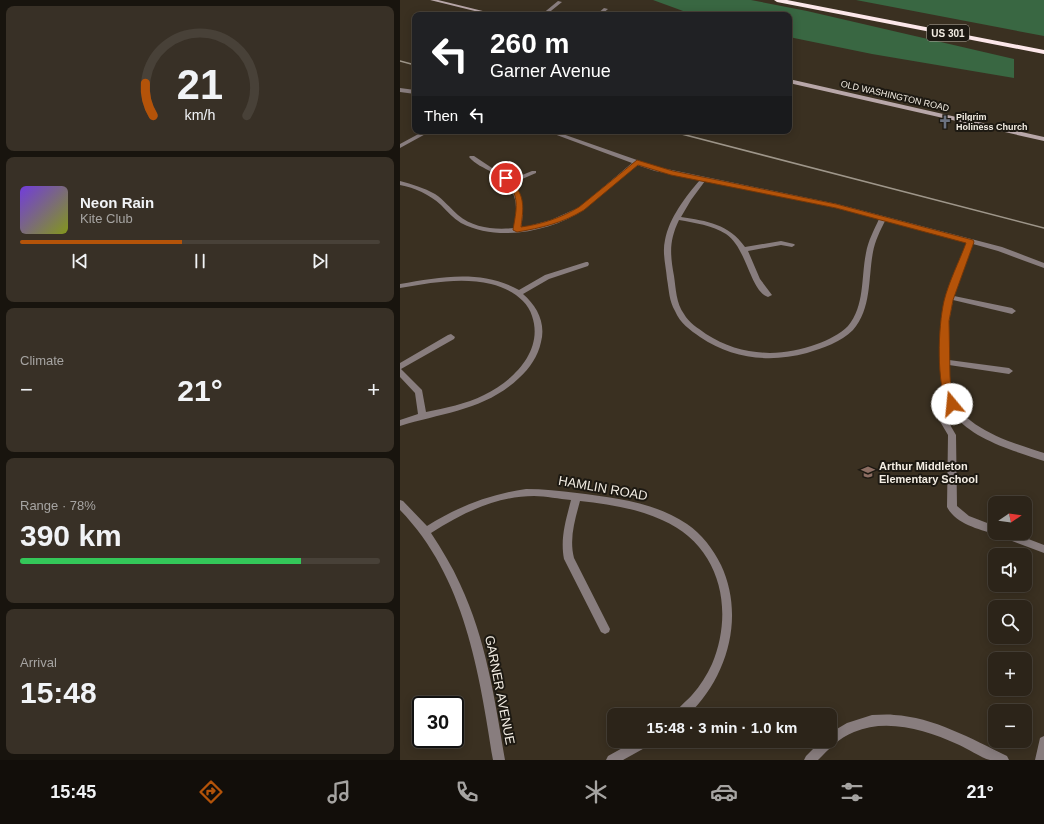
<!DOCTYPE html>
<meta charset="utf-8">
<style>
:root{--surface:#2c2419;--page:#383026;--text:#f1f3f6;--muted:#a6a4a2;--line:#484138;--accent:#b45309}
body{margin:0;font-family:Arial,sans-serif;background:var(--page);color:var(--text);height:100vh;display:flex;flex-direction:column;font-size:15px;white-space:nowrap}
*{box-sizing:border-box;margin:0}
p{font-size:13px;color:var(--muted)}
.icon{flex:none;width:22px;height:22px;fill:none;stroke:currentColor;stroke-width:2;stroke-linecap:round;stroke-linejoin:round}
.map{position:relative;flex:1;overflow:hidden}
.sheet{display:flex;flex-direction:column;gap:6px;padding:6px;background:#18140e;width:400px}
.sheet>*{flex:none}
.guide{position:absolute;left:12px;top:12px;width:380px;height:122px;border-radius:8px;box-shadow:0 2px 10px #0003,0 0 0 1px var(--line);background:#202124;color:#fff;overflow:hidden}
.needle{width:26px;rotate:77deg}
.fabs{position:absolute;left:588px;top:496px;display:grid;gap:8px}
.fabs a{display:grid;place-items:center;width:44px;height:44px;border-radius:8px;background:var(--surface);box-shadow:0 2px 10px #0003,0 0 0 1px var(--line);font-size:20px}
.speed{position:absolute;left:12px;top:696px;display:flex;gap:8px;font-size:20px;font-weight:700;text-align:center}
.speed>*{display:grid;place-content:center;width:52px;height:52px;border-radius:50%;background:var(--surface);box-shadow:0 2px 10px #0003,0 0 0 1px var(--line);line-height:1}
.speed .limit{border:2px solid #111;border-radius:6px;background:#fff;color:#111}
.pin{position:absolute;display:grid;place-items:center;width:34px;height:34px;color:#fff;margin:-17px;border:2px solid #fff;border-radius:50%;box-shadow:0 1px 4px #0007}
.me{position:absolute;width:44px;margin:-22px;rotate:343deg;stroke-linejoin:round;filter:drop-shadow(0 0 3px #0008)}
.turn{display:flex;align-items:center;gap:14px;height:84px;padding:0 12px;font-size:18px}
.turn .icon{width:52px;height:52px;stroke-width:2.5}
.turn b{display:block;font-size:28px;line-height:34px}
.then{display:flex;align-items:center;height:38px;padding:0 12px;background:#0003;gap:8px;font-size:15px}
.big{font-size:30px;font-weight:600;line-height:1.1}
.sheet .tile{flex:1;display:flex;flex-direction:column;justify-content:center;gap:6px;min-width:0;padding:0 14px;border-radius:8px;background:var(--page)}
.sheet .dial{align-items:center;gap:0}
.dial svg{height:104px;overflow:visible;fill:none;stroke:var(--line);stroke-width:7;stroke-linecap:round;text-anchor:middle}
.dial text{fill:var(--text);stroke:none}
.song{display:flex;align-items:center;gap:12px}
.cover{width:48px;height:48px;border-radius:6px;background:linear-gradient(135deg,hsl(260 70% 55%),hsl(70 70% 35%))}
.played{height:4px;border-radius:2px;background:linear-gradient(90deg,var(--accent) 45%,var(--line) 45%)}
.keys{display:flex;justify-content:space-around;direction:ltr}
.heat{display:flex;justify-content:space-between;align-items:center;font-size:22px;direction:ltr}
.charge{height:6px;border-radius:3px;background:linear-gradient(90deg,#34c759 78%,var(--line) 0)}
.trip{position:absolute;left:207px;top:708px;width:230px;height:40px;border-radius:8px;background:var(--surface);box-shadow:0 2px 10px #0003,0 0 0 1px var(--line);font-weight:600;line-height:40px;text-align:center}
.menu{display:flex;height:64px;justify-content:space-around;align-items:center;background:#120e0a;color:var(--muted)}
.menu .icon{width:28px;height:28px}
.menu .current{color:var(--accent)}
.menu b{font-size:18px;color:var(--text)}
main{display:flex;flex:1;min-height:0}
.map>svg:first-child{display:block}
.forest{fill:#396742}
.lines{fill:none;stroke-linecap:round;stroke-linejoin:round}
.street{fill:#887d7e;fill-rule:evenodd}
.secondary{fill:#b8a7a9;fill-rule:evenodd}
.highway{fill:#fce7ea;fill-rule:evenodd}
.rail{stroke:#9e968a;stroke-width:1.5}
.route{fill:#b45309;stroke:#753606}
.labels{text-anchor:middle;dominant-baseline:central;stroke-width:4;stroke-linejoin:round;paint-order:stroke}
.far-street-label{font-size:9px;fill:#f3ede3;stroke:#1d1912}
.far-poi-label{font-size:9px;font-weight:bold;fill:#f3ede3;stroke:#1d1912;text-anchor:start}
.shield{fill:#1d1912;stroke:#b3ada4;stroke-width:1}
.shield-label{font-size:10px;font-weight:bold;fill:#f3ede3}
.poi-label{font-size:11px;font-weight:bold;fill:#f3ede3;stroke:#1d1912;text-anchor:start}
.near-street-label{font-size:13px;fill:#f3ede3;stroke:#1d1912}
</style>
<main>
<section class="sheet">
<div class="tile dial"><svg viewBox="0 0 100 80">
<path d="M14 69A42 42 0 1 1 86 69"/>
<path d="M14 69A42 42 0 0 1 8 44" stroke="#b45309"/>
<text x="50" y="56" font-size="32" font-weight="700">21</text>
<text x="50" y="72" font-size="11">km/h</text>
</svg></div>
<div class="tile">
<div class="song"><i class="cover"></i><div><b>Neon Rain</b><p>Kite Club</p></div></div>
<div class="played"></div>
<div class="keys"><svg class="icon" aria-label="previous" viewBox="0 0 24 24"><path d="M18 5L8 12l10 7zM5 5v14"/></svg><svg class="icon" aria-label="pause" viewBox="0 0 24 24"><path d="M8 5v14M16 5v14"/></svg><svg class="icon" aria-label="next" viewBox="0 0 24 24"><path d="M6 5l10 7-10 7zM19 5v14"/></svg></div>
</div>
<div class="tile"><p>Climate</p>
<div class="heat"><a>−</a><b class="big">21°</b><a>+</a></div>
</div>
<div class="tile"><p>Range · 78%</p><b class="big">390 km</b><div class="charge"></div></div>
<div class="tile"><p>Arrival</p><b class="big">15:48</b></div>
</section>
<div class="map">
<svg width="644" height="760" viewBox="0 0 644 760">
<rect width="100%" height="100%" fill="#3a3021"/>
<path class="forest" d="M253,0H351L407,11L614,59V78L472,54L389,37V15H294Z
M456,0H644V36Z"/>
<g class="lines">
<path class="street" d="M158,1L162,2L146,15H141Z
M204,8L208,9L201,15H196Z
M0,88L15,90V94L0,92Z
M24,131H31L0,148V144Z
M146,131H154L257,167L437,204L602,247L644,263V268L598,251L573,244L554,296L612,308L616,311L612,314L553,300L549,321V360L609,368L613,371L609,374L549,365C549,373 548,382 550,390C558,428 613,443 644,453V461C617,452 571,439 555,415L546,418L556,435L557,506L569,516L595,526V533H613L644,545V553L599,536L597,533L595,534C578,529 556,524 547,507L548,435L538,418L541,413L551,409L545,399L542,390L541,321L545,300L567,242L485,221C480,231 475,241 473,252C468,278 472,308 453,330C441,342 423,348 407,353C370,363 332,359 300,337C290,330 280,323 275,311C269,301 269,290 267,279C266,266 262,253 265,240C269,218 286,196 300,180L255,171L237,165C226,175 214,184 202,194C196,199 190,205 184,210C149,232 98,242 61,223C53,218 47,211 41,205C29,194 15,188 0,185V181C12,184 24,188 35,194C44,200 50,208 58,215C73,228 95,230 114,228C119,202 116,186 92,172C84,168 75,164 69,157L70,156H74L110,180L132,171H136V173L113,183C124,197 124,211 121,228L151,220L180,207L232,163ZM305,181L436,208L479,219C474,230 468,241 466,253C461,277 465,306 448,326C440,334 428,340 417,344C380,358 340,356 306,334C298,328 289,323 284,314C276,303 276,289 274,276C270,254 269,241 279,220C295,223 312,225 326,234C347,248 350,291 368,297L372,295L360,279L348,251L381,245L392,247L395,245L394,244L381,241L345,247C329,224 307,221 281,217L291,200Z
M186,262H188L189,264L188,266L149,279L123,294C137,306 146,323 141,342C138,356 130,368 119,378C86,410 42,413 0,426V420L18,414L15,393L0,377V363L48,335L51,334L55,337L54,339L1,369L22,390L26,412C45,408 66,404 84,395C113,381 144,351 132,316C127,299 108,288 91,284C61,277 30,283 0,288V284C40,277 81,269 119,290L145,275Z
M126,489C143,489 160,491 177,493C214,498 255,502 287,524C302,534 313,549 321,565C345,616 328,677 288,715H274C278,707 287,701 292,695C300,686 307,675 312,664C335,609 320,545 262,520C236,508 207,504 180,501C175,520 169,538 174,558L210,629L209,632L205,634L201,632L164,559C160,538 166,520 171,500C159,499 146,496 134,496C97,496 62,513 31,533C42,550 52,566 60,584C86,639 95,700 105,760H93C79,672 65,577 0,510V500L3,501L27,526C57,507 90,494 126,489Z
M472,715C479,715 487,714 494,715C533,717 572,739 607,756L609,760C603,760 596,760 590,760C581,758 567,748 557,744C526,730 487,718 454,732C439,738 429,749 418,760H404L406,756L421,741H430V733L447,723Z
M644,736V760H635L640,738Z
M235,741H252L250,745L223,760H206L208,756Z"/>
<path class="secondary" d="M30,0H38L99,15H91Z
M389,79L644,137V141L389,83Z"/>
<path class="highway" d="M374,0H387L644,50V54L377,2Z"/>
<path class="rail" d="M0,61L15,65
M270,131L644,228"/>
</g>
<path class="route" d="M237,160L273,171L436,204L573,240L574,242L553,300L549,321L550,376L551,390L556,404L555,407H548C536,384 538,327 544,301C549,281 559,262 566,243L436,208L271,175L238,165L184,210C163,223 141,228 117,232L113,230C115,216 120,200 111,188C109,185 105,182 103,178L104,177H108C125,195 124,204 121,227C142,224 161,218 179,207Z"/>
<defs>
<g id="church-bare" transform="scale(1.08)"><path d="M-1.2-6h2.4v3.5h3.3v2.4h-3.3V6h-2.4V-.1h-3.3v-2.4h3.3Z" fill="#6b7280" stroke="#1d1912" stroke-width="2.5" paint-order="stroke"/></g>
<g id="school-bare" transform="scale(1.08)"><path d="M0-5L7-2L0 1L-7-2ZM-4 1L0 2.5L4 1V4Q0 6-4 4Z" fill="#8d6e63" stroke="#1d1912" stroke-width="2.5" paint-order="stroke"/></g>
</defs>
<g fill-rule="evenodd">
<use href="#church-bare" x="545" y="122"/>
<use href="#school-bare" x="468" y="472"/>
</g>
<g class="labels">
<g class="far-street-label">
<text transform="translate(495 96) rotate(13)">OLD WASHINGTON ROAD</text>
</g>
<g class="far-poi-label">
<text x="556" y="117">Pilgrim<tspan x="556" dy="10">Holiness Church</tspan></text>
</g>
<rect class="shield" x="527" y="25" width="42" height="16" rx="3"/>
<g class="shield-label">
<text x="548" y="33">US 301</text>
</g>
<g class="poi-label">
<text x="479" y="466">Arthur Middleton<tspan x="479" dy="13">Elementary School</tspan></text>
</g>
<g class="near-street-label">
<text transform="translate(203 488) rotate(10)">HAMLIN ROAD</text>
<text transform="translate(100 690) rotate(79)">GARNER AVENUE</text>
</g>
</g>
</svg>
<div class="fabs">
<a><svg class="needle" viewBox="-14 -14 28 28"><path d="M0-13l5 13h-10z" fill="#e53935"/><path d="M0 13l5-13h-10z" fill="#a6a4a2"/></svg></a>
<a><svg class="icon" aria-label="sound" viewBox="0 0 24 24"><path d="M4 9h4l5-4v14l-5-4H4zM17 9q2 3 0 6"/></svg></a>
<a><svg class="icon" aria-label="search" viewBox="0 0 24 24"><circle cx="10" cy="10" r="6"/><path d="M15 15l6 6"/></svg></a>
<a>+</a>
<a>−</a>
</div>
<div class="speed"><div class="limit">30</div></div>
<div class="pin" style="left:106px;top:178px;background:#d93025"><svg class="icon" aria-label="arrive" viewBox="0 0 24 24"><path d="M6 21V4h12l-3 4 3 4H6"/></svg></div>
<svg class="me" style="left:552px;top:404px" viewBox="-20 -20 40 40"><circle r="19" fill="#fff"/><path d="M0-13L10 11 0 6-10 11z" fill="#b45309"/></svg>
<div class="trip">15:48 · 3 min · 1.0 km</div>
<div class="guide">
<div class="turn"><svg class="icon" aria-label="left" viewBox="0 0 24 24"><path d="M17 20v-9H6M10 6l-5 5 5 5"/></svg><div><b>260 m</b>Garner Avenue</div></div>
<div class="then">Then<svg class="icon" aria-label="left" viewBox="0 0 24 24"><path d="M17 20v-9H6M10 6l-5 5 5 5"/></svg></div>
</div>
</div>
</main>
<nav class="menu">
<b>15:45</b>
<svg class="icon current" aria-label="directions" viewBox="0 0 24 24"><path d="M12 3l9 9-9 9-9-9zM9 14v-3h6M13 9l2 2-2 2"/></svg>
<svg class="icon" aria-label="music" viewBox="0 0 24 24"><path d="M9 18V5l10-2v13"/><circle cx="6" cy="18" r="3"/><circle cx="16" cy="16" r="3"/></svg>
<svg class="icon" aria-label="phone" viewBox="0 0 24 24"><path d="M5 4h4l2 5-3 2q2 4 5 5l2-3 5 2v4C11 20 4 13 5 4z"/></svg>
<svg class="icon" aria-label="climate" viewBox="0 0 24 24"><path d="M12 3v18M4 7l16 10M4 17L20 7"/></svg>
<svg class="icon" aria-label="car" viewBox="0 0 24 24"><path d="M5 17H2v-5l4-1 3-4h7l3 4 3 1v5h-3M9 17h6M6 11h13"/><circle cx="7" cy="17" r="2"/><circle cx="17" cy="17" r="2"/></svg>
<svg class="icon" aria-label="filters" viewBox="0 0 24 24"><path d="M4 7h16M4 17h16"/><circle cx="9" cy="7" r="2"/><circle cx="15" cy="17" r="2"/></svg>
<b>21°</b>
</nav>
